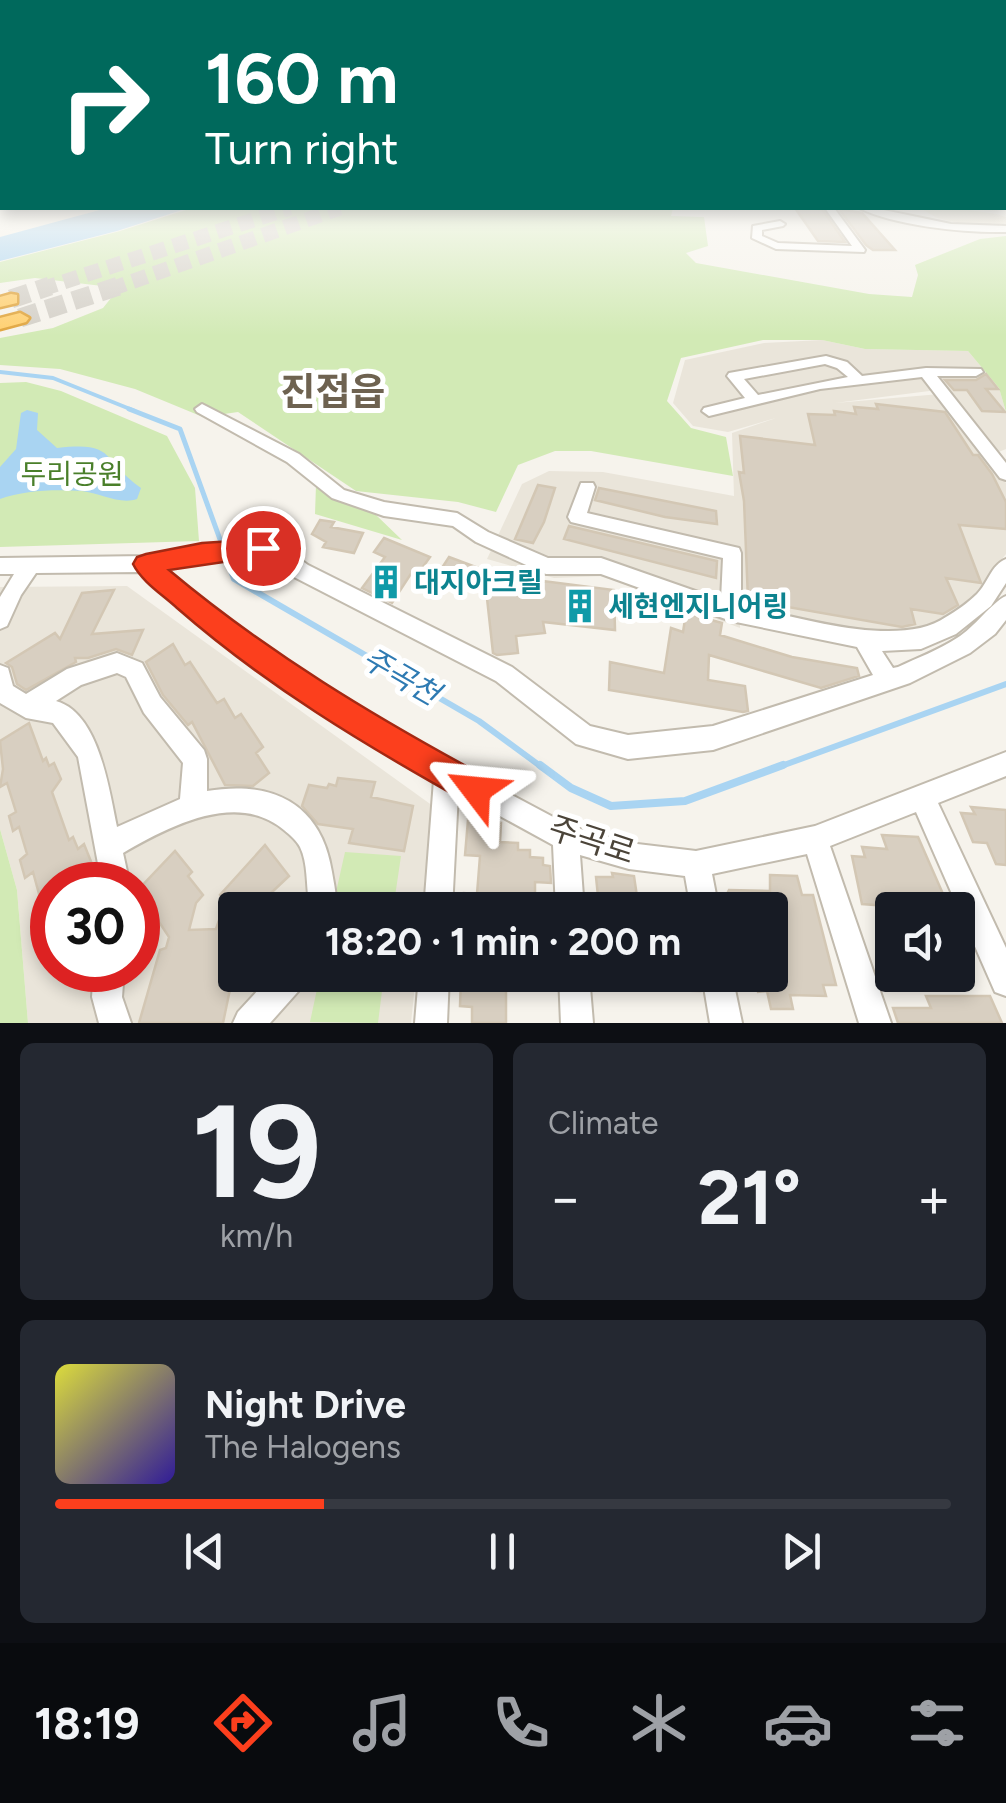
<!DOCTYPE html>
<meta charset="utf-8">
<style>
:root{--surface:#171b24;--page:#242831;--text:#f1f3f6;--muted:#9ea1a6;--line:#363941;--accent:#fc3f1d}
body{margin:0;font-family:Figtree,"Noto Sans KR",sans-serif;background:var(--page);color:var(--text);height:100vh;display:flex;flex-direction:column;font-size:38px;white-space:nowrap}
*{box-sizing:border-box;margin:0}
p{font-size:32px;color:var(--muted)}
.icon{flex:none;width:55px;height:55px;fill:none;stroke:currentColor;stroke-width:2;stroke-linecap:round;stroke-linejoin:round}
.map{position:relative;height:1023px;overflow:hidden}
.sheet{display:flex;flex-direction:column;gap:20px;padding:20px;background:#0d0f14;flex:1}
.sheet>*{flex:none}
.top-card{position:absolute;left:0px;top:0px;width:1008px;height:210px;box-shadow:0 5px 15px #0003;background:#00695c;color:#fff;overflow:hidden}
.tools{position:absolute;left:875px;top:892px;display:grid;gap:20px}
.tools a{display:grid;place-items:center;width:100px;height:100px;border-radius:10px;background:var(--surface);box-shadow:0 5px 15px #0003;font-size:50px}
.speed{position:absolute;left:30px;top:862px;display:flex;gap:20px;font-size:50px;font-weight:700;text-align:center}
.speed>*{display:grid;place-content:center;width:130px;height:130px;border-radius:50%;background:var(--surface);box-shadow:0 5px 15px #0003;line-height:1}
.speed .limit{border:15px solid #d22;background:#fff;color:#111}
.pin{position:absolute;display:grid;place-items:center;width:85px;height:85px;color:#fff;margin:-42px;border:5px solid #fff;border-radius:50%;box-shadow:0 2px 10px #0007}
.me{position:absolute;width:110px;margin:-55px;rotate:299deg;stroke-linejoin:round;filter:drop-shadow(0 0 8px #0008)}
.turn{display:flex;align-items:center;gap:35px;height:210px;padding:0 40px;font-size:45px}
.turn .icon{width:130px;height:130px;stroke-width:2.5}
.turn b{display:block;font-size:70px;line-height:85px}
.big{font-size:75px;font-weight:700;line-height:1.1}
.sheet .tile{flex:1;display:flex;flex-direction:column;justify-content:center;gap:15px;min-width:0;padding:0 35px;border-radius:15px;background:var(--page)}
.sheet .dial{align-items:center;gap:0}
.dial b{font-size:130px;line-height:1}
.song{display:flex;align-items:center;gap:30px}
.cover{width:120px;height:120px;border-radius:15px;background:linear-gradient(135deg,hsl(60 70% 55%),hsl(250 70% 35%))}
.played{height:10px;border-radius:5px;background:linear-gradient(90deg,var(--accent) 30%,var(--line) 30%)}
.keys{display:flex;justify-content:space-around;direction:ltr}
.heat{display:flex;justify-content:space-between;align-items:center;font-size:55px;direction:ltr}
.sheet .tiles{flex:1;display:grid;gap:20px;grid-template-columns:1fr 1fr}
.tile:last-child{grid-column:span 2}
.trip{position:absolute;left:218px;top:892px;width:570px;height:100px;border-radius:10px;background:var(--surface);box-shadow:0 5px 15px #0003;font-weight:700;line-height:100px;text-align:center}
.tabs{display:flex;height:160px;justify-content:space-around;align-items:center;background:#090b0e;color:var(--muted)}
.tabs .icon{width:70px;height:70px}
.tabs .active{color:var(--accent)}
.tabs b{font-size:45px;color:var(--text)}
.map>svg:first-child{display:block}
.residential{fill:#eae5da;fill-rule:evenodd}
.education{fill:#efe8d6}
.green{fill:#d2eab5}
.water{fill:#a9d4f2}
.lines{fill:none;stroke-linecap:round;stroke-linejoin:round}
.stream-far3{stroke:#a9d4f2;stroke-width:4}
.stream-far2{stroke:#a9d4f2;stroke-width:5}
.stream-far1{stroke:#a9d4f2;stroke-width:6}
.stream{stroke:#a9d4f2;stroke-width:8}
.building{fill:#d8cfc1;stroke:#d3c7b4;stroke-width:2.5}
.highway-tunnel-far1{stroke:#d4d0c8;stroke-width:15;stroke-dasharray:15 8;stroke-linecap:butt}
.highway-tunnel{stroke:#d4d0c8;stroke-width:19;stroke-dasharray:19 9;stroke-linecap:butt}
.minor-casing{stroke:#c2bbae;stroke-width:4}
.highway-casing{stroke:#e0a43c;stroke-width:5}
.minor{fill:#fff;fill-rule:evenodd}
.highway{fill:#ffcf6e;fill-rule:evenodd}
.route{fill:#fc3f1d;stroke:#a42913;stroke-width:2.5}
.labels{text-anchor:middle;dominant-baseline:central;stroke-width:10;stroke-linejoin:round;paint-order:stroke}
.park-label{font-size:28px;fill:#4a7f2a;stroke:#fff}
.culture-label{font-size:28px;font-weight:bold;fill:#0d838f;stroke:#fff;text-anchor:start}
.water-label{font-size:30px;font-style:italic;fill:#2e7ab2;stroke:#fff}
.near-street-label{font-size:32px;fill:#4b4439;stroke:#fff}
.district-label{font-size:38px;font-weight:bold;fill:#6e6250;stroke:#fff}
</style>
<div class="map">
<svg width="1006" height="1023" viewBox="0 0 1006 1023">
<rect width="100%" height="100%" fill="#f6f3ec"/>
<path class="residential" d="M822,340L865,349L968,351L999,388L1006,412V449L996,453L945,389L835,403L940,394L1006,483V554L957,616L913,635L852,631L741,606L740,628L603,576L554,578L487,559L522,484L549,471L603,472L734,496L732,433L776,418L728,432L693,426L673,403L685,360L764,343Z
M127,586L433,806L422,910H235V975H416L411,1023H28L17,890L0,829V587ZM52,885H138V970H52Z"/>
<path class="education" d="M920,208H957L996,214L1006,217V225L974,227L937,218Z"/>
<path class="green" d="M192,208H673L671,216L704,217L708,246L686,253L696,263L869,294L912,297L918,275L915,265L980,239L1006,236V412L999,388L968,351L865,349L822,340H763L681,358L667,401L691,428L726,437L733,476L591,451H555L518,465L496,512L458,502L356,491L238,412L203,417L135,389L60,369L0,365V338L53,328L103,308L119,288L35,278L0,283V262L120,231Z
M26,382L61,391L167,436L195,488L199,541L0,547V383Z
M316,485L375,514L402,540L315,514Z
M0,829L17,890L28,1023H0Z
M345,852L401,856L393,910H332Z
M320,975H384L378,1023L310,1022Z"/>
<path class="water" d="M107,208H188L117,231L0,261V237Z
M27,410L38,413L37,430L57,448C117,441 100,459 141,488L137,499C120,505 100,493 82,491C56,489 24,490 0,499V467L16,449L21,413Z"/>
<g class="lines">
<path class="stream-far3" d="M0,372L53,378L135,411"/>
<path class="stream-far2" d="M129,409L180,429L230,567"/>
<path class="stream-far1" d="M229,565L234,579L479,721L543,768
M776,768L1006,684"/>
<path class="stream" d="M540,765L571,788L611,806L685,801L783,765"/>
</g>
<path class="building" d="M795,208L822,209L845,242L818,241Z
M839,209L862,213L895,250H873L866,245Z
M986,374L998,389H986L1005,412L982,411L967,390H954L945,380H976Z
M876,404L945,412L973,455H978L992,474L1006,502V529L959,525L981,583L946,578L958,605L943,614L911,609L915,624L902,627L748,600L744,501L739,472L744,473L740,436L815,445L808,414L835,415L834,411L856,414L854,407L878,409Z
M538,485L555,488L544,522L533,543L515,539Z
M599,488L716,511L717,524L665,517L595,500Z
M320,520L334,522L331,527L363,533L354,553L323,547L326,542L312,534Z
M569,526L717,561L716,578L564,539Z
M384,538L430,557L420,571L414,569L392,603L362,588L385,557L374,552Z
M449,557L516,582L535,580L614,590L615,630L543,622L545,633L516,636L518,653L497,655L493,653L486,589L440,571Z
M114,590L92,634L143,630L132,655L116,649L88,658H75L76,662L26,690L17,684L12,667L6,663L55,633L60,639L82,593Z
M686,613L722,623L720,635L792,657L857,668L859,676L821,688L709,655L708,680L745,686L748,711L743,712L609,690L610,662L664,673L671,628L683,632Z
M173,644L185,665L190,662L217,703L224,699L235,718L241,714L263,747L256,753L269,773L253,786L225,785L192,722L188,725L163,695L146,662Z
M29,723L43,761L46,758L49,766L54,763L61,779L52,792L69,840L73,837L78,849L84,844L92,864L85,868L88,885H52V928L41,933L34,911L42,905L33,872L25,878L20,860L27,854L19,827L13,831L9,816L16,812L7,783L0,787L3,769L0,741Z
M338,778L375,782L371,797L413,806L404,851L349,843L353,829L318,824L302,806L309,785L327,788L329,784L336,786Z
M971,807L1006,810V865L996,864L987,843L973,842L961,813L975,814Z
M468,820L501,823L500,842L518,843V850H530V857L543,858V865L550,866L551,883L535,882V910H463L464,893L477,894L480,856L465,855Z
M882,835L918,837L947,903L899,900L902,907L862,904L852,856L865,857L862,847L887,849Z
M265,845L289,876L253,910H235V927L222,940L235,942V965L223,1023H139L160,950L166,948L169,937L138,890L175,851L192,872L188,876L203,895L196,903L189,930L216,929L225,903L220,895Z
M612,873L634,876L639,910H594L593,896H598L596,877H613Z
M770,875L797,876L802,895H813L836,985H823L826,996L790,995L793,1009H771L767,991L758,992L754,975H770V910H729L726,896L729,890L770,891Z
M461,975H506V1023H472V1007L460,1006Z
M652,975H697L700,991L654,990Z
M926,996H990L1002,1023H898L893,1008H931Z"/>
<g class="lines">
<path class="highway-tunnel-far1" d="M42,289L290,208
M111,289L340,208"/>
<path class="highway-tunnel" d="M11,299L50,286
M20,318L119,286"/>
<g class="minor-casing">
<path id="minor" d="M2,192V198L0,199V193Z
M825,208H834L865,250L864,252L776,249L752,238L753,226L780,221L785,224L783,226L762,230V236L778,243L852,246Z
M859,208H874L951,224L1006,226V232C965,233 896,226 859,208Z
M826,356L847,362L862,376L926,368L981,369L983,372L976,376H937L1006,463V480L1000,478L922,377L820,389L709,416L702,411L704,408L745,398L727,376L729,373ZM825,364L837,368L848,377L758,395L744,379Z
M202,404L299,454L344,490L384,502L457,513L488,532L548,558H601L721,600L723,558L571,522L568,517L581,483H593L595,487L587,513L739,548L741,553V605C795,616 899,650 946,617C956,611 968,603 977,594C988,583 991,565 1006,559V583L991,606L956,634L921,649L882,651L893,668L898,667C917,658 939,650 957,638C974,628 992,602 1006,596V620L995,634L970,653L910,683L713,750L628,759L576,744L496,681L294,577L271,558L263,556L201,561L164,568L226,621L377,723L570,826L629,843L696,851L815,826L1006,752V776L938,803L1006,948V996L995,992L916,812L830,846L891,1023H859L807,854L712,874L719,910H691L685,876L629,869L580,855L584,910H556L553,845L458,793L452,910H424L434,780L361,739L212,635L142,572L36,573L21,595L7,626L0,629V597L14,574H0V558L146,556L201,545L263,542L283,547L308,565L512,667L590,726L628,735L713,726L873,675L857,647L731,621L601,574H546L476,542L453,526L384,516L332,498L287,462L197,412L195,409Z
M117,653L142,663L160,697L204,750L207,759V791C272,780 321,803 332,872C334,885 338,898 334,910H306L309,902C306,885 308,863 300,847C297,841 289,834 284,830C237,790 168,827 123,853L130,885H102L78,757L53,723L26,718L0,703V665L8,668L13,686L26,694L67,669ZM117,673L126,677L144,713L183,763L180,799L117,827C109,789 99,713 56,701L81,685Z
M94,970H124L122,997L131,1023H99L92,997Z
M272,975H307L303,986L270,1023H233L238,1012Z
M419,975H449L447,1023H415Z
M559,975H589L593,1023H561Z
M702,975H732L742,1023H710Z"/>
</g>
<g class="highway-casing">
<path id="highway" d="M11,294L17,295V303L0,307V297Z
M20,313L29,318L26,322L0,329V318Z"/>
</g>
<use href="#minor" class="minor"/>
<use href="#highway" class="highway"/>
</g>
<linearGradient id="sky" x2="0" y2="1"><stop stop-color="#8fc1ec"/><stop offset="0.57" stop-color="#fbfaf6"/><stop offset="1" stop-color="#fbfaf6" stop-opacity="0"/></linearGradient>
<rect width="1006" height="336" fill="url(#sky)"/>
<path class="route" d="M263,539L271,542L275,548L271,555L169,570C268,653 375,717 488,778L493,790L488,801L476,806L465,801C363,744 265,685 177,608C163,595 142,582 133,564L137,557L146,554L202,543Z"/>
<defs>
<g id="building-bare" transform="scale(2.7)"><path d="M-4-6H4V6H1V3H-1V6H-4ZM-2.5-4.3h1.7v1.8h-1.7ZM.8-4.3h1.7v1.8H.8ZM-2.5-1h1.7V.8h-1.7ZM.8-1h1.7V.8H.8Z" fill="#0f9aa8" stroke="#fff" stroke-width="2.5" paint-order="stroke"/></g>
</defs>
<g fill-rule="evenodd">
<use href="#building-bare" x="386" y="582"/>
<use href="#building-bare" x="580" y="606"/>
</g>
<g class="labels">
<g class="park-label">
<text x="72" y="474">두리공원</text>
</g>
<g class="culture-label">
<text x="414" y="582">대지아크릴</text>
<text x="608" y="606">세현엔지니어링</text>
</g>
<g class="water-label">
<text transform="translate(401 676) rotate(30)">주곡천</text>
</g>
<g class="near-street-label">
<text transform="translate(592 840) rotate(18)">주곡로</text>
</g>
<g class="district-label">
<text x="333" y="392">진접읍</text>
</g>
</g>
</svg>
<div class="tools">
<a><svg class="icon" aria-label="sound" viewBox="0 0 24 24"><path d="M4 9h4l5-4v14l-5-4H4zM17 9q2 3 0 6"/></svg></a>
</div>
<div class="speed"><div class="limit">30</div></div>
<div class="pin" style="left:263px;top:548px;background:#d93025"><svg class="icon" aria-label="arrive" viewBox="0 0 24 24"><path d="M6 21V4h12l-3 4 3 4H6"/></svg></div>
<svg class="me" style="left:476px;top:790px" viewBox="-20 -20 40 40"><path d="M0-17L14 15 0 8-14 15z" fill="#fc3f1d" stroke="#fff" stroke-width="4"/></svg>
<div class="trip">18:20 · 1 min · 200 m</div>
<div class="top-card">
<div class="turn"><svg class="icon" aria-label="right" viewBox="0 0 24 24"><path d="M7 20v-9h11M14 6l5 5-5 5"/></svg><div><b>160 m</b>Turn right</div></div>
</div>
</div>
<section class="sheet">
<div class="tiles">
<div class="tile dial"><b>19</b><p>km/h</p></div>
<div class="tile"><p>Climate</p>
<div class="heat"><a>−</a><b class="big">21°</b><a>+</a></div>
</div>
<div class="tile">
<div class="song"><i class="cover"></i><div><b>Night Drive</b><p>The Halogens</p></div></div>
<div class="played"></div>
<div class="keys"><svg class="icon" aria-label="previous" viewBox="0 0 24 24"><path d="M18 5L8 12l10 7zM5 5v14"/></svg><svg class="icon" aria-label="pause" viewBox="0 0 24 24"><path d="M8 5v14M16 5v14"/></svg><svg class="icon" aria-label="next" viewBox="0 0 24 24"><path d="M6 5l10 7-10 7zM19 5v14"/></svg></div>
</div>
</div>
</section>
<nav class="tabs">
<b>18:19</b>
<svg class="icon active" aria-label="directions" viewBox="0 0 24 24"><path d="M12 3l9 9-9 9-9-9zM9 14v-3h6M13 9l2 2-2 2"/></svg>
<svg class="icon" aria-label="music" viewBox="0 0 24 24"><path d="M9 18V5l10-2v13"/><circle cx="6" cy="18" r="3"/><circle cx="16" cy="16" r="3"/></svg>
<svg class="icon" aria-label="phone" viewBox="0 0 24 24"><path d="M5 4h4l2 5-3 2q2 4 5 5l2-3 5 2v4C11 20 4 13 5 4z"/></svg>
<svg class="icon" aria-label="climate" viewBox="0 0 24 24"><path d="M12 3v18M4 7l16 10M4 17L20 7"/></svg>
<svg class="icon" aria-label="car" viewBox="0 0 24 24"><path d="M5 17H2v-5l4-1 3-4h7l3 4 3 1v5h-3M9 17h6M6 11h13"/><circle cx="7" cy="17" r="2"/><circle cx="17" cy="17" r="2"/></svg>
<svg class="icon" aria-label="filters" viewBox="0 0 24 24"><path d="M4 7h16M4 17h16"/><circle cx="9" cy="7" r="2"/><circle cx="15" cy="17" r="2"/></svg>
</nav>
